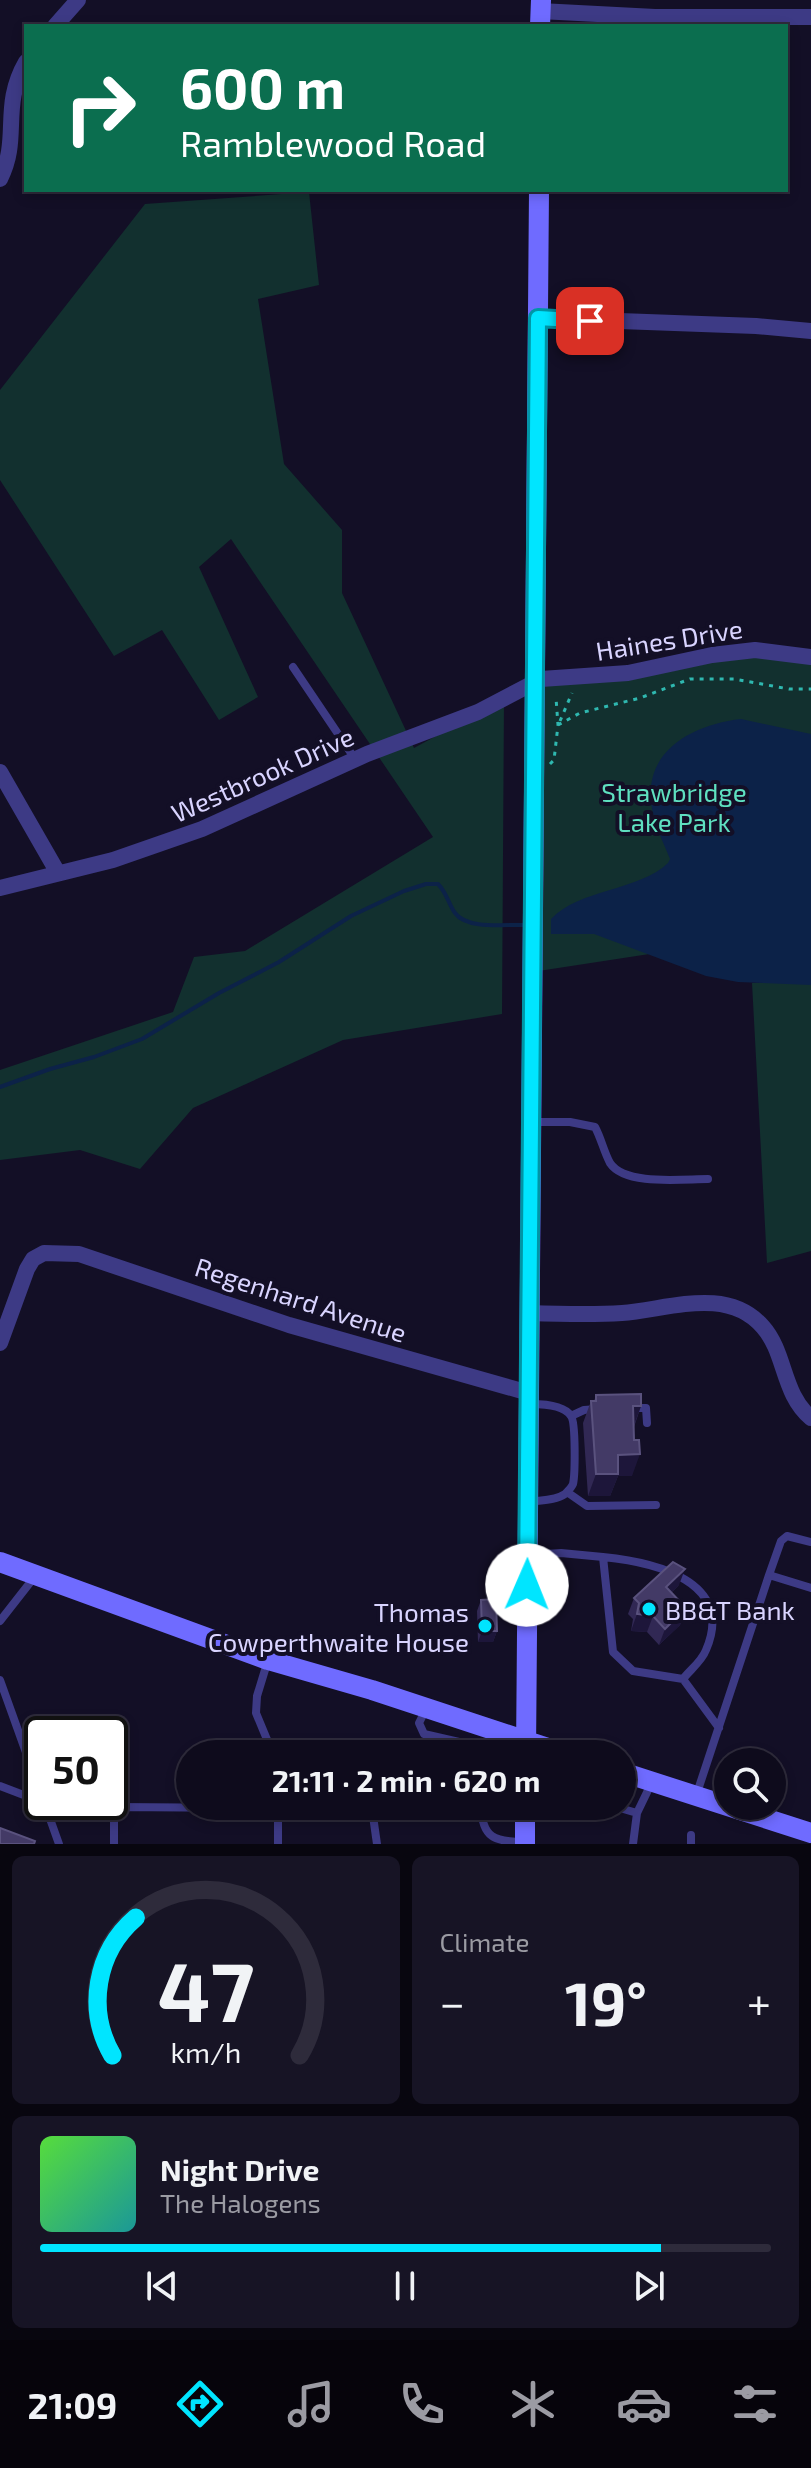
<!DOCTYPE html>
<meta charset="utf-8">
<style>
:root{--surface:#0e0b1c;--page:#171425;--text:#f1f3f6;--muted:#9b9ba3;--line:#2e2b3b;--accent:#00e5ff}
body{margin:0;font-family:"Exo 2",sans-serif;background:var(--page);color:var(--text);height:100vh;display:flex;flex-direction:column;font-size:30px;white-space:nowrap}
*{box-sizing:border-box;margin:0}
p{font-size:26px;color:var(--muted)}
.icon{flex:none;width:44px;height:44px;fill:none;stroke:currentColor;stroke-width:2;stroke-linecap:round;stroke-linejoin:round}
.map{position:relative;height:1844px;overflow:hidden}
.details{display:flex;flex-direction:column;gap:12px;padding:12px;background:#08060f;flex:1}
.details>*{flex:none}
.hud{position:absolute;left:24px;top:24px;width:764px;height:168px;border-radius:0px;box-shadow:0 4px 12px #0003,0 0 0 2px var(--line);background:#0b6e4f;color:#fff;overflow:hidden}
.fabs{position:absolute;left:714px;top:1748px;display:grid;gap:16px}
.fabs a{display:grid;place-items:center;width:72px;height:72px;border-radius:50%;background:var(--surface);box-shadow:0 4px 12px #0003,0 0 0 2px var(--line);font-size:40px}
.speed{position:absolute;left:24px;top:1716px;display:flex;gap:16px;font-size:40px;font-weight:700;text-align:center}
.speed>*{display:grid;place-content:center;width:104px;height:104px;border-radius:50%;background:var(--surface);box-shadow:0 4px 12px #0003,0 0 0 2px var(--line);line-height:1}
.speed .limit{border:4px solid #111;border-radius:12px;background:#fff;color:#111}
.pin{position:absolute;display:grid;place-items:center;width:68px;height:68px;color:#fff;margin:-34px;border-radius:16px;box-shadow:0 4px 12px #0006}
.me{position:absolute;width:88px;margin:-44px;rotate:1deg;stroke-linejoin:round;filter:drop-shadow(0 0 6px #0008)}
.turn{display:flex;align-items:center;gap:28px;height:168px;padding:0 24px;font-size:36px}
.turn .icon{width:104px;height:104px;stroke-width:2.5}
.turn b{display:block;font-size:56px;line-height:68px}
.big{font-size:60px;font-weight:700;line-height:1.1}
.details .tile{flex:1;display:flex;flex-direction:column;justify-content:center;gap:12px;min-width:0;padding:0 28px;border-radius:12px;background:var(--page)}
.details .dial{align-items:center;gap:0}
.dial svg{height:208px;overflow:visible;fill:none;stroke:var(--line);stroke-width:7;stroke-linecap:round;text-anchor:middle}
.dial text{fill:var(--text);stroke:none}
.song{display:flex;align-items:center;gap:24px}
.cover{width:96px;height:96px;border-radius:12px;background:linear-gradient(135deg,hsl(110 70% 55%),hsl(180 70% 35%))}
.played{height:8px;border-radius:4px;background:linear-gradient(90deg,var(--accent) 85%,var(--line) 85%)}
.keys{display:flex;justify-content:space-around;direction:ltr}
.heat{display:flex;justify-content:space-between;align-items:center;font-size:44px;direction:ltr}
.details .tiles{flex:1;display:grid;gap:12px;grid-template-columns:1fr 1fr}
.tile:last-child{grid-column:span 2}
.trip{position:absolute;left:176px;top:1740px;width:460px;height:80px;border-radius:40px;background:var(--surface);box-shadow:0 4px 12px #0003,0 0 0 2px var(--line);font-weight:700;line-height:80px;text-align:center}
.menu{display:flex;height:128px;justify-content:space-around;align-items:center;background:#06040b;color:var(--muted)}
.menu .icon{width:56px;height:56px}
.menu .active{color:var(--accent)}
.menu b{font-size:36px;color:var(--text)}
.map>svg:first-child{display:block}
.green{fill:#12302f}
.water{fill:#0c2248}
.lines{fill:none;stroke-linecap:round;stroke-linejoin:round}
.stream{stroke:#0c2248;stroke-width:4}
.path{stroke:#2fb8b0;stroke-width:3;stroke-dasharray:4 6;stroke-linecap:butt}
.lane{stroke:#3d3a85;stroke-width:8}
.street{stroke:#3d3a85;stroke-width:16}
.secondary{stroke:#6f6bff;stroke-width:20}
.wall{fill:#312854}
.shaded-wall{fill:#1d163a}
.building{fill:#433a66;stroke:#5a527e;stroke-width:2}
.route-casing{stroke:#0095a6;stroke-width:20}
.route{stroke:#00e5ff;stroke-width:14}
.poi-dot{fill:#00e5ff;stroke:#130f26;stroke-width:3}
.labels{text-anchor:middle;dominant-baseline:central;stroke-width:8;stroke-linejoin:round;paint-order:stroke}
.street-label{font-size:26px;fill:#d9d4ff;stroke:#130f26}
.park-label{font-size:26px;fill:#5fe0c0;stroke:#130f26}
.poi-label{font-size:26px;fill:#d9d4ff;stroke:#130f26;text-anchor:start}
</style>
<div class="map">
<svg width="811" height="1844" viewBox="0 0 811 1844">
<rect width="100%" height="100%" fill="#130f26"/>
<path class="green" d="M309,192L319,285L258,299L284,464L342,530V593L414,748L504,699L502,1014L343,1040L193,1108L140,1169L80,1150L0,1160V1070L173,1012L194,957L245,951L433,837L231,539L199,567L258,697L219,720L162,630L114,656L0,480V390L145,204Z
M733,652L811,657V975L682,949L532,972L541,679Z
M811,981V1251L767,1263L752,983Z"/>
<path class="water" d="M741,719L811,734V985L738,982L706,976L594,934H551V919C579,889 639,891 668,863L670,859C664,844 656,828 653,813C639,753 690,725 741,719Z"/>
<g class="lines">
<path class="stream" d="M0,1087L50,1069L94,1057L142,1039L219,993L279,962L351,916L404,891L426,884H438C447,893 448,903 455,913C467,930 507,924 525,925"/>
<path class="path" d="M560,721L572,693
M558,725L580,713L640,698L690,679H734L789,689H811
M550,764L554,760L558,725L556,698"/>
<path class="lane" d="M293,667L355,759
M532,1122H570L595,1127C601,1138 604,1152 610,1163C625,1186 682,1179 708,1179
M631,1408H646L647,1423
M571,1416L584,1410L597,1409
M567,1492L587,1506L656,1505
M529,1502C540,1500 555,1501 565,1494C567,1492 572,1487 573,1484C575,1476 576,1423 571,1416C564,1405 543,1404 531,1404
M528,1555L561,1553L603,1557L613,1652L633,1671L683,1679L719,1728
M603,1557C654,1562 736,1581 706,1650C702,1661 690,1670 683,1679
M769,1575L781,1541L787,1536L811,1542
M0,1621L36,1575
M268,1660L257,1696L256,1713L273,1754
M0,1680L42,1797
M426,1709L419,1723L424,1734L459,1742L479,1754
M0,1786L42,1802
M696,1796L769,1575L811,1588
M44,1802L59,1844
M278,1806V1844
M481,1806C482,1838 495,1842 524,1842
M613,1806L637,1813
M525,1807L580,1806
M114,1844V1807L372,1809L377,1844
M633,1844L637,1813L651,1784
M691,1844V1835"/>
<path class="street" d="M540,11L655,17H811
M55,26L78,0
M0,179C21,138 0,107 26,62
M538,318L756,326L811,331
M0,772L58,873
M0,888L113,860L202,829L367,754L478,712L541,679L628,673L712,655L755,650L811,657
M529,1313C560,1314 591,1315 622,1313C667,1310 727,1285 763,1327C786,1353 782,1394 811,1418
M0,1343L27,1269L33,1259L44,1253L79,1254L289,1325L529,1393"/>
<path class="secondary" d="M540,26L541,0
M0,1562L268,1660L372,1690L566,1754
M526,1754L539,190
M622,1772L811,1833
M525,1844V1806"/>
</g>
<path class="wall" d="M596,1395L641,1406L634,1427L632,1476H618L610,1496H588L583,1423L591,1401H594Z
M679,1585L671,1593L686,1608L680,1625L659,1645L647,1632L631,1631L633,1619L628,1614L634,1598Z
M481,1600L497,1631L493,1642H478L477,1611Z"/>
<path class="shaded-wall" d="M633,1406H641L633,1428Z
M640,1454L632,1476H618L610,1496H588L596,1474L618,1455Z
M685,1569L679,1585L660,1603L666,1587Z
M686,1608L680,1625L659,1645L665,1629Z
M637,1614L653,1616L647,1632L631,1631Z
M482,1631H497L493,1642H478Z"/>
<path class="building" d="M641,1394V1406H633L634,1440H639L640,1454L618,1455V1474H596L591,1401H596V1395Z
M673,1562L685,1569L666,1587L686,1608L665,1629L653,1616L637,1614L639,1603L634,1598Z
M496,1599L497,1631H482L481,1600Z
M0,1828L35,1841L34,1844H0Z"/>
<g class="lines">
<g class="route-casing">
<path id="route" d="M527,1585L538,318L590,321"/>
</g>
<use href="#route" class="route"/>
</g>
<g class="poi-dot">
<circle cx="649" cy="1609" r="8"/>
<circle cx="485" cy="1626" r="8"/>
</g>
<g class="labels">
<g class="street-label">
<text transform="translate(669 639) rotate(-9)">Haines Drive</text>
<text transform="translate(262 774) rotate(-24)">Westbrook Drive</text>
<text transform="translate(301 1299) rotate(18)">Regenhard Avenue</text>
</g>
<g class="park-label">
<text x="674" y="791">Strawbridge<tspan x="674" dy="30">Lake Park</tspan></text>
</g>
<g class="poi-label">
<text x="665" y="1609">BB&amp;T Bank</text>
<text x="469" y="1611" text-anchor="end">Thomas<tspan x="469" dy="30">Cowperthwaite House</tspan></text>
</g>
</g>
</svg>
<div class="fabs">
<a><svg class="icon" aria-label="search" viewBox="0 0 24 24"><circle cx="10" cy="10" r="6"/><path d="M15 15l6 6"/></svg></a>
</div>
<div class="speed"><div class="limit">50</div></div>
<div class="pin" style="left:590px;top:321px;background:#d93025"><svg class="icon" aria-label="arrive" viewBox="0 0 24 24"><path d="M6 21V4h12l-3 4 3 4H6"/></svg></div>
<svg class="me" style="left:527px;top:1585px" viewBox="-20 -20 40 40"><circle r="19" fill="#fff"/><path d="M0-13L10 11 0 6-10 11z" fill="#00e5ff"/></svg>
<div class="trip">21:11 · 2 min · 620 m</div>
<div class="hud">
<div class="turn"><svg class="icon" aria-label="right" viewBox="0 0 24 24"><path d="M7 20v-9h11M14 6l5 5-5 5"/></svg><div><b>600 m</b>Ramblewood Road</div></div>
</div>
</div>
<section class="details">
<div class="tiles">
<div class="tile dial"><svg viewBox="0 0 100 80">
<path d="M14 69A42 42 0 1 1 86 69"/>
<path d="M14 69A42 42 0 0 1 23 16" stroke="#00e5ff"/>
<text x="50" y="56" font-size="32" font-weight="700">47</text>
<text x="50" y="72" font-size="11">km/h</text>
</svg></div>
<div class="tile"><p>Climate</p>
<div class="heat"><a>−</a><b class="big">19°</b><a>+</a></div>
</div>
<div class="tile">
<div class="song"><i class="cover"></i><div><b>Night Drive</b><p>The Halogens</p></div></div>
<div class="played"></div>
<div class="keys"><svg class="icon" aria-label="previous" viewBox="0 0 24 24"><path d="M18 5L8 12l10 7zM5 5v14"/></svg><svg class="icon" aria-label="pause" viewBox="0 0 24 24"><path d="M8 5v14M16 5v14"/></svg><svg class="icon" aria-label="next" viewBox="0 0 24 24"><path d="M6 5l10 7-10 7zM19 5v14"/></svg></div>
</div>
</div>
</section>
<nav class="menu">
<b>21:09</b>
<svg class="icon active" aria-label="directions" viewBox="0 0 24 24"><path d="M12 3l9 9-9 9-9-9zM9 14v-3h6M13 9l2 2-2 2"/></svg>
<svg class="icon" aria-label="music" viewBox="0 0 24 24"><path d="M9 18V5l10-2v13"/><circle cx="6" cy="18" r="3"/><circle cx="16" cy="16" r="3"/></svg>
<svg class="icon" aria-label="phone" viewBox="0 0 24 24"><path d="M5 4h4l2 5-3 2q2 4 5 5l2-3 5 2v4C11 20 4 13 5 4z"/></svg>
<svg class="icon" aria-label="climate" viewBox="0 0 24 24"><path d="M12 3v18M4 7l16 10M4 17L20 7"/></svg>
<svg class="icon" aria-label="car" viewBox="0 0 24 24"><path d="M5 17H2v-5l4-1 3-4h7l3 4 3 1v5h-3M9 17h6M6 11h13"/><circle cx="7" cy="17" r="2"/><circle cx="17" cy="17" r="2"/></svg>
<svg class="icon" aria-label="filters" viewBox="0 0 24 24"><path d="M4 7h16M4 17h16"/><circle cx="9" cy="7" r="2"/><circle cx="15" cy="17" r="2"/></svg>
</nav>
